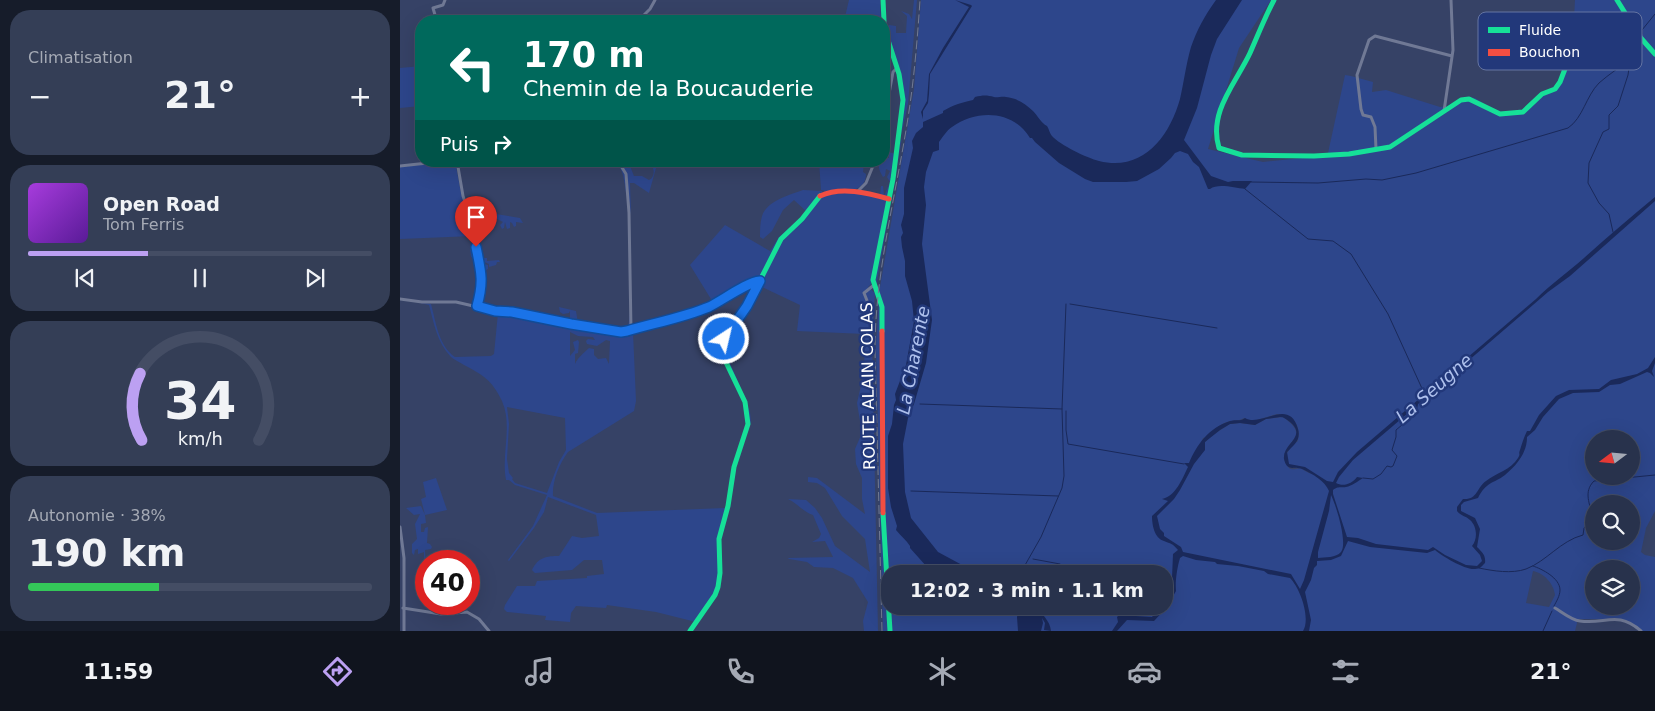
<!DOCTYPE html>
<html lang="fr">
<meta charset="utf-8">
<style>
:root{--surface:#28324c;--page:#343e56;--text:#f1f3f6;--muted:#a5aab5;--line:#444d64;--accent:#bca0f2}
body{margin:0;font-family:"DejaVu Sans",sans-serif;background:var(--page);color:var(--text);height:100vh;display:flex;flex-direction:column;font-size:19px;white-space:nowrap}
*{box-sizing:border-box;margin:0}
p{font-size:16px;color:var(--muted)}
.icon{flex:none;width:28px;height:28px;fill:none;stroke:currentColor;stroke-width:2;stroke-linecap:round;stroke-linejoin:round}
.map{position:relative;flex:1;overflow:hidden}
.details{display:flex;flex-direction:column;gap:10px;padding:10px;background:#161c2a;width:400px}
.details>*{flex:none}
.guide{position:absolute;left:15px;top:15px;width:475px;height:152px;border-radius:20px;box-shadow:0 5px 20px #0002,0 0 0 1px var(--line);background:#00695c;color:#fff;overflow:hidden}
.needle{width:32px;rotate:254deg}
.controls{position:absolute;left:1185px;top:430px;display:grid;gap:10px}
.controls a{display:grid;place-items:center;width:55px;height:55px;border-radius:50%;background:var(--surface);box-shadow:0 5px 20px #0002,0 0 0 1px var(--line);font-size:25px}
.speed{position:absolute;left:15px;top:550px;display:flex;gap:10px;font-size:25px;font-weight:700;text-align:center}
.speed>*{display:grid;place-content:center;width:65px;height:65px;border-radius:50%;background:var(--surface);box-shadow:0 5px 20px #0002,0 0 0 1px var(--line);line-height:1}
.speed .limit{border:8px solid #d22;background:#fff;color:#111}
.pin{position:absolute;display:grid;place-items:center;width:42px;height:42px;color:#fff;margin:-51px -21px;border-radius:50% 50% 50% 0;rotate:-45deg;box-shadow:0 0 5px #0007}
.pin .icon{rotate:45deg}
.me{position:absolute;width:55px;margin:-28px;rotate:35deg;stroke-linejoin:round;filter:drop-shadow(0 0 4px #0008)}
.turn{display:flex;align-items:center;gap:18px;height:105px;padding:0 25px;font-size:22px}
.turn .icon{width:65px;height:65px;stroke-width:2.5}
.turn b{display:block;font-size:35px;line-height:42px}
.then{display:flex;align-items:center;height:48px;padding:0 25px;background:#0003;gap:10px;font-size:19px}
.big{font-size:38px;font-weight:700;line-height:1.1}
.details .widget{flex:1;display:flex;flex-direction:column;justify-content:center;gap:8px;min-width:0;padding:0 18px;border-radius:20px;background:var(--page)}
.details .dial{align-items:center;gap:0}
.dial svg{height:130px;overflow:visible;fill:none;stroke:var(--line);stroke-width:7;stroke-linecap:round;text-anchor:middle}
.dial text{fill:var(--text);stroke:none}
.song{display:flex;align-items:center;gap:15px}
.cover{width:60px;height:60px;border-radius:8px;background:linear-gradient(135deg,hsl(280 70% 55%),hsl(270 70% 35%))}
.played{height:5px;border-radius:2px;background:linear-gradient(90deg,var(--accent) 35%,var(--line) 35%)}
.keys{display:flex;justify-content:space-around;direction:ltr}
.heat{display:flex;justify-content:space-between;align-items:center;font-size:28px;direction:ltr}
.charge{height:8px;border-radius:4px;background:linear-gradient(90deg,#34c759 38%,var(--line) 0)}
.trip{position:absolute;left:481px;top:565px;width:292px;height:50px;border-radius:20px;background:var(--surface);box-shadow:0 5px 20px #0002,0 0 0 1px var(--line);font-weight:700;line-height:50px;text-align:center}
.tabs{display:flex;height:80px;justify-content:space-around;align-items:center;background:#10141e;color:var(--muted)}
.tabs .icon{width:35px;height:35px}
.tabs .on{color:var(--accent)}
.tabs b{font-size:22px;color:var(--text)}
main{display:flex;flex:1;min-height:0}
.map>svg:first-child{display:block}
.green{fill:#2d468b;fill-rule:evenodd}
.water{fill:#1a295a;fill-rule:evenodd}
.lines{fill:none;stroke-linecap:round;stroke-linejoin:round}
.stream{stroke:#1a295a;stroke-width:1}
.street{stroke:#707995;stroke-width:3}
.fast{stroke:#16e098;stroke-width:5}
.jam{stroke:#f24e42;stroke-width:5}
.rail{stroke:#727b95;stroke-width:1;stroke-dasharray:9 4;stroke-linecap:butt}
.route-casing{stroke:#114b97;stroke-width:12}
.route{stroke:#1a73e8;stroke-width:9}
.labels{text-anchor:middle;dominant-baseline:central;stroke-width:5;stroke-linejoin:round;paint-order:stroke}
.street-label{font-size:16px;fill:#fff;stroke:#22387a}
.water-label{font-size:18px;font-style:italic;fill:#aec0ed;stroke:#22387a}
.key{fill:#22387a;stroke:#6474a2;stroke-width:1}
.key-label{font-size:14px;fill:#fff}
</style>
<main>
<section class="details">
<div class="widget"><p>Climatisation</p>
<div class="heat"><a>−</a><b class="big">21°</b><a>+</a></div>
</div>
<div class="widget">
<div class="song"><i class="cover"></i><div><b>Open Road</b><p>Tom Ferris</p></div></div>
<div class="played"></div>
<div class="keys"><svg class="icon" aria-label="previous" viewBox="0 0 24 24"><path d="M18 5L8 12l10 7zM5 5v14"/></svg><svg class="icon" aria-label="pause" viewBox="0 0 24 24"><path d="M8 5v14M16 5v14"/></svg><svg class="icon" aria-label="next" viewBox="0 0 24 24"><path d="M6 5l10 7-10 7zM19 5v14"/></svg></div>
</div>
<div class="widget dial"><svg viewBox="0 0 100 80">
<path d="M14 69A42 42 0 1 1 86 69"/>
<path d="M14 69A42 42 0 0 1 13 28" stroke="#bca0f2"/>
<text x="50" y="56" font-size="32" font-weight="700">34</text>
<text x="50" y="72" font-size="11">km/h</text>
</svg></div>
<div class="widget"><p>Autonomie · 38%</p><b class="big">190 km</b><div class="charge"></div></div>
</section>
<div class="map">
<svg width="1255" height="631" viewBox="0 0 1255 631">
<rect width="100%" height="100%" fill="#364266"/>
<path class="green" d="M449,0H480L481,21H444Z
M514,0H517L508,104L501,136L504,103L503,84L487,32L489,25L496,26V33H506L507,16L501,11L509,14L512,19Z
M521,0H871L839,48L808,149L863,162L912,157L928,153L945,75L951,76L973,82L972,92L986,90L1040,107L1048,106L1060,99L1069,97L1075,98L1089,107L1103,113L1118,112L1128,107L1137,97L1155,87L1166,63L1172,56L1175,0H1255V511L1246,528L1241,552L1245,555L1255,557V631H1242L1230,622L1219,619H1176L1177,623L1175,631H634L638,615L625,631H492L490,606H765V574H490V603L489,585L487,584V560L486,558L487,554L483,461V306L479,293L514,89ZM877,414C881,415 885,414 889,416C898,421 901,434 897,442L893,443L886,455L887,463C894,469 905,468 912,474C908,473 904,470 901,469C896,468 893,471 889,468C887,466 885,463 885,461C880,440 914,439 883,417L866,419L855,425L840,423L830,424L811,436L805,442L802,448H799L803,438L807,437C814,430 821,422 832,421C837,420 839,421 844,418L850,422ZM1194,439H1231V476H1194ZM1194,504H1231V541H1194ZM1194,569H1231V606H1194ZM1133,571C1144,573 1154,584 1155,595L1149,607L1126,603Z
M21,66V106L0,108V68Z
M502,138L479,270L476,287V273L488,196H480L481,186H483L484,195L485,194L490,182L487,177L490,171L486,169L485,176L483,177C480,172 477,167 480,161H484V157L489,158V152L495,154Z
M55,161L62,198L79,238L75,237L79,258H87V261L99,260L100,262H97L96,265L89,267V264L84,262L81,264L82,269L84,264L88,265V269L81,273L77,260L71,257L70,249L74,245L73,236L0,239V167Z
M215,161H217L226,173L219,161H228L234,176H242L249,180C254,178 255,171 252,166L249,165L248,161H258L249,193L234,183H230L231,215L227,183L226,192C224,181 224,170 215,161Z
M419,161H461L464,163L463,172L466,174C466,195 437,193 421,190Z
M403,190L422,191V193L407,212L394,200L383,210L372,231L363,239L360,237C360,230 360,223 362,216C367,201 389,195 403,190Z
M457,192L486,199V203L471,284L468,287L475,293L472,339L478,631H464L463,621L468,602L453,578L433,568L414,567L407,562L389,559L388,558L433,557L425,541L412,542L419,538L421,534L413,515C403,512 397,503 388,499L406,500L415,508L422,518L435,546L470,572L465,539L442,516L425,488L417,483L408,482V477L417,478L465,514L462,499V478L456,464L455,449L462,433L457,403L464,372L465,334L397,331L400,305L362,287L360,288L339,327L327,339L326,348L327,356L337,379L350,412L351,422L347,434C352,410 343,394 332,373C329,366 325,359 324,352C322,343 329,335 334,328C352,302 366,273 379,244L384,237L424,195Z
M90,213L120,218L123,223L116,222V226L114,227L112,223L110,222V228L107,229L105,222L104,228L102,229L100,225L103,222L97,219L94,220L96,216L91,215Z
M325,225L370,251L379,237L388,229L375,248L360,278L314,304L290,265Z
M355,283L315,307L233,332L236,401L234,411L168,452C159,464 152,482 153,496L197,513L325,508L317,541L319,572L316,590L296,622L256,612L207,605L206,608L176,606L171,613L170,622L145,620L146,616L107,612L104,609L105,605L117,586H135L137,581L187,578V576L204,574L202,560H184L172,570L135,573L132,570C138,557 147,556 159,556L172,536L182,538L199,536L196,515L148,497L144,512L134,528L109,561L108,560L133,526L147,495L115,485L109,480H106C101,454 113,426 102,401C92,380 83,375 64,365C60,362 54,360 51,357C37,342 34,324 29,305L20,303L31,304C36,322 38,345 55,357L91,356L94,354L98,313L116,314L174,324V320H170V311L169,313L163,314L160,312L159,307L176,311L178,323L188,326L225,330L228,329L230,311V328L226,333L230,332L315,305ZM170,332L178,336L193,337L195,340L188,339L186,341L187,344L197,346L206,340L210,341L209,364L206,358L198,359L194,355V349L189,348C183,354 178,357 175,364V354L178,353L179,342L178,340L173,342L175,350L170,356ZM107,407L165,418L166,450L159,462L147,493L115,483L112,479L113,478L109,473L107,459L109,424Z
M479,299L481,305L482,540L489,631H483L476,346Z
M36,478L47,510L25,515L26,523L21,524V532H24L25,528L28,527L27,543L30,544L32,547L31,549L25,550L26,564L24,566L26,584L24,589L21,588L23,578L17,572L20,565L24,563V552L18,554V549L15,550L14,555L12,553V544L17,539L15,524L20,514L14,515L6,508L21,506L25,515L21,499L26,497L23,482Z"/>
<path class="water" d="M555,0L571,5L572,6L530,74L529,94L528,103L523,111V119L521,112L527,101L529,74L543,48L569,7Z
M816,0H842L817,39L811,55L797,108L784,140L811,176L828,182L833,181H852L845,189C835,188 818,183 810,189H808L799,167L793,162L788,154L780,151L775,153L771,158L759,169L737,181L726,182H693L685,179L659,163L635,142L632,138H630C613,110 577,109 552,127C546,131 543,137 539,142V150L533,152L526,172L524,187L526,205L522,244L532,320L526,363L514,404L508,418L503,444L505,492L511,518L538,552L564,566L607,574H539L527,567L510,548V546C506,540 501,536 496,530L497,526L491,507L488,488V436L492,424L494,405L496,400L495,394L506,365L514,321L512,301L505,276V261L502,247L501,237L503,233L501,225L504,214V188L513,148L512,141L516,133L523,127V122L543,113V111C555,104 561,103 573,100L575,97C583,95 587,95 594,97C597,98 602,96 606,97C617,98 626,104 633,111C638,116 641,123 647,126C649,129 650,134 652,136C660,145 687,158 699,161C742,172 769,138 780,99C784,82 786,64 791,47C797,30 805,15 816,0Z
M1255,197V201L1170,276L1148,292L1018,404L1017,410L1014,408L953,460L939,477L936,483C943,487 952,484 957,477L963,478C958,481 952,486 946,487C940,488 938,486 933,490V494L947,537L958,538L976,544L1028,550L1033,547L1045,555L1066,565L1077,566L1082,561L1080,555L1072,546C1078,539 1077,526 1070,520C1066,516 1061,516 1057,511V507L1063,499C1078,500 1076,488 1086,481C1096,473 1111,470 1118,458C1121,453 1118,455 1120,450C1122,444 1124,437 1127,431H1130L1139,415L1156,396L1169,390L1199,389L1211,380L1237,374L1248,368L1255,357V363L1252,371L1254,377L1250,373L1247,372L1220,384L1210,385L1199,392L1173,393L1159,399L1143,417L1135,430L1127,437C1127,453 1117,465 1105,475C1093,484 1087,481 1078,498L1064,502L1061,505V511L1075,518L1080,529L1077,547C1082,552 1086,555 1085,563C1082,566 1080,569 1075,569C1065,570 1042,556 1035,550L1027,553L970,547L948,541L941,556L931,560L917,561V565L914,568L911,580L905,592L911,620L909,631H903C911,618 900,588 890,578L868,574L864,571L838,566L817,564L815,562L796,560L783,556L780,558C777,568 775,582 776,591L767,607L754,621L727,620L717,631H712L718,622L717,617L719,615L752,617L761,606H765L767,592L770,591L772,583L765,581H769L772,578L773,554L778,550C772,543 771,544 764,541C754,538 752,524 752,516L768,501L762,499C776,496 782,479 788,467L784,463H789C797,444 809,428 830,421C836,419 840,422 845,418C861,428 889,397 898,429C901,440 894,445 887,452L889,464L905,467L927,481L933,482L938,472L957,452L1136,299C1151,284 1168,272 1184,258C1207,237 1231,217 1255,197ZM880,417C884,417 886,419 890,422C908,437 882,444 884,459C887,472 894,466 902,469C913,474 925,481 929,491L904,580L900,589L891,574L783,552L781,547L764,536V533L760,529L757,516L774,499L780,490L794,464L805,450V442L820,430L830,424L840,423L855,425L866,419ZM931,495C936,505 948,543 941,552C936,558 925,557 918,558V552L929,511Z
M615,606H638C642,616 650,620 651,631L644,630L645,623L642,618L643,623L641,631H618L617,617L619,609Z"/>
<g class="lines">
<path class="stream" d="M1242,34V30L1255,14
M851,182L918,183L966,179L982,180L1016,173L1168,128C1183,118 1186,96 1199,83C1209,74 1221,67 1231,58
M845,189L908,239L933,241L951,254L988,314L1025,395
M1213,232L1209,214L1199,203L1188,183L1189,163L1203,132L1209,129V115L1218,106L1228,75L1232,47L1238,37
M670,304L817,328
M520,404L662,409
M666,411V430L668,444L784,464
M963,478L973,479L981,474L987,466L991,467L993,466L997,456L992,450L996,437V430L1016,413L1017,410
M511,491L658,496
M633,559L660,564
M1133,566C1142,569 1160,578 1160,590C1160,596 1156,602 1154,606
M1079,568C1093,571 1112,574 1126,569C1147,561 1160,541 1183,535L1184,528L1193,518C1190,504 1183,492 1194,481L1255,475
M620,574L641,537L662,488L664,476L662,409L666,304
M1143,631L1152,611"/>
<path class="street" d="M42,21L35,15L33,8L43,5L45,0
M238,21L250,9L255,0
M1044,111L1053,50L1051,0
M484,121L493,72L497,68
M976,149L975,127L971,117L963,115L961,109L957,75L969,40L975,36L1052,56
M57,161L63,196L71,220L82,272V285L77,306
M218,161L226,174L229,213L231,330
M0,166L46,161
M458,191L466,183L475,161
M0,299L22,302H56L95,311L112,312L171,324L221,332L227,331C254,323 282,318 309,307C323,300 346,283 360,281
M468,303L464,293L474,285
M0,527L4,558V631
M3,608L41,614L67,612L79,619L89,631
M1155,608C1162,612 1171,620 1180,621C1205,625 1217,610 1241,631"/>
<path class="fast" d="M483,0L484,21
M874,0C865,17 858,35 850,53C836,83 808,112 819,148L842,155L914,156L949,154L990,147L1061,100L1069,99L1100,114L1123,112L1142,94L1155,89L1160,82L1168,61L1177,54L1188,38L1196,30L1229,19
M1217,0L1240,37L1255,54
M482,331V307L473,280L493,179L503,100L499,74L487,37L484,22
M483,513L490,631
M290,631L315,595L318,587L320,573L319,539L328,506L334,467L348,424L345,402L323,356L322,350L324,339L347,306L381,239L402,219L420,196"/>
<path class="jam" d="M420,196C441,186 468,193 489,199
M482,331L483,513"/>
<path class="rail" d="M482,631L475,350C475,278 493,207 505,136C513,91 517,46 520,0"/>
</g>
<g class="lines">
<g class="route-casing">
<path id="route" d="M76,247C81,272 84,281 77,306L95,311L112,312L171,324L221,332L227,331C254,323 282,318 309,307C323,300 347,282 360,281L347,306L324,339"/>
</g>
<use href="#route" class="route"/>
</g>
<g class="labels">
<g class="street-label">
<text transform="translate(468 386) rotate(-91)">ROUTE ALAIN COLAS</text>
</g>
<g class="water-label">
<text transform="translate(513 360) rotate(-79)">La Charente</text>
<text transform="translate(1034 388) rotate(-41)">La Seugne</text>
</g>
</g>
<rect x="1078" y="12" width="164" height="58" rx="8" class="key"/>
<rect x="1088" y="27" width="22" height="6" fill="#16e098"/>
<rect x="1088" y="49" width="22" height="7" fill="#f24e42"/>
<g class="key-label">
<text x="1119" y="35">Fluide</text>
<text x="1119" y="57">Bouchon</text>
</g>
</svg>
<div class="controls">
<a><svg class="needle" viewBox="-14 -14 28 28"><path d="M0-13l5 13h-10z" fill="#e53935"/><path d="M0 13l5-13h-10z" fill="#a5aab5"/></svg></a>
<a><svg class="icon" aria-label="search" viewBox="0 0 24 24"><circle cx="10" cy="10" r="6"/><path d="M15 15l6 6"/></svg></a>
<a><svg class="icon" aria-label="layers" viewBox="0 0 24 24"><path d="M12 4l9 5-9 5-9-5zM3 14l9 5 9-5"/></svg></a>
</div>
<div class="speed"><div class="limit">40</div></div>
<div class="pin" style="left:76px;top:247px;background:#d93025"><svg class="icon" aria-label="arrive" viewBox="0 0 24 24"><path d="M6 21V4h12l-3 4 3 4H6"/></svg></div>
<svg class="me" style="left:324px;top:339px" viewBox="-20 -20 40 40"><circle r="17" fill="#1a73e8" stroke="#fff" stroke-width="3"/><path d="M0-11L8 9 0 5-8 9z" fill="#fff"/></svg>
<div class="trip">12:02 · 3 min · 1.1 km</div>
<div class="guide">
<div class="turn"><svg class="icon" aria-label="left" viewBox="0 0 24 24"><path d="M17 20v-9H6M10 6l-5 5 5 5"/></svg><div><b>170 m</b>Chemin de la Boucauderie</div></div>
<div class="then">Puis<svg class="icon" aria-label="right" viewBox="0 0 24 24"><path d="M7 20v-9h11M14 6l5 5-5 5"/></svg></div>
</div>
</div>
</main>
<nav class="tabs">
<b>11:59</b>
<svg class="icon on" aria-label="directions" viewBox="0 0 24 24"><path d="M12 3l9 9-9 9-9-9zM9 14v-3h6M13 9l2 2-2 2"/></svg>
<svg class="icon" aria-label="music" viewBox="0 0 24 24"><path d="M9 18V5l10-2v13"/><circle cx="6" cy="18" r="3"/><circle cx="16" cy="16" r="3"/></svg>
<svg class="icon" aria-label="phone" viewBox="0 0 24 24"><path d="M5 4h4l2 5-3 2q2 4 5 5l2-3 5 2v4C11 20 4 13 5 4z"/></svg>
<svg class="icon" aria-label="climate" viewBox="0 0 24 24"><path d="M12 3v18M4 7l16 10M4 17L20 7"/></svg>
<svg class="icon" aria-label="car" viewBox="0 0 24 24"><path d="M5 17H2v-5l4-1 3-4h7l3 4 3 1v5h-3M9 17h6M6 11h13"/><circle cx="7" cy="17" r="2"/><circle cx="17" cy="17" r="2"/></svg>
<svg class="icon" aria-label="filters" viewBox="0 0 24 24"><path d="M4 7h16M4 17h16"/><circle cx="9" cy="7" r="2"/><circle cx="15" cy="17" r="2"/></svg>
<b>21°</b>
</nav>
